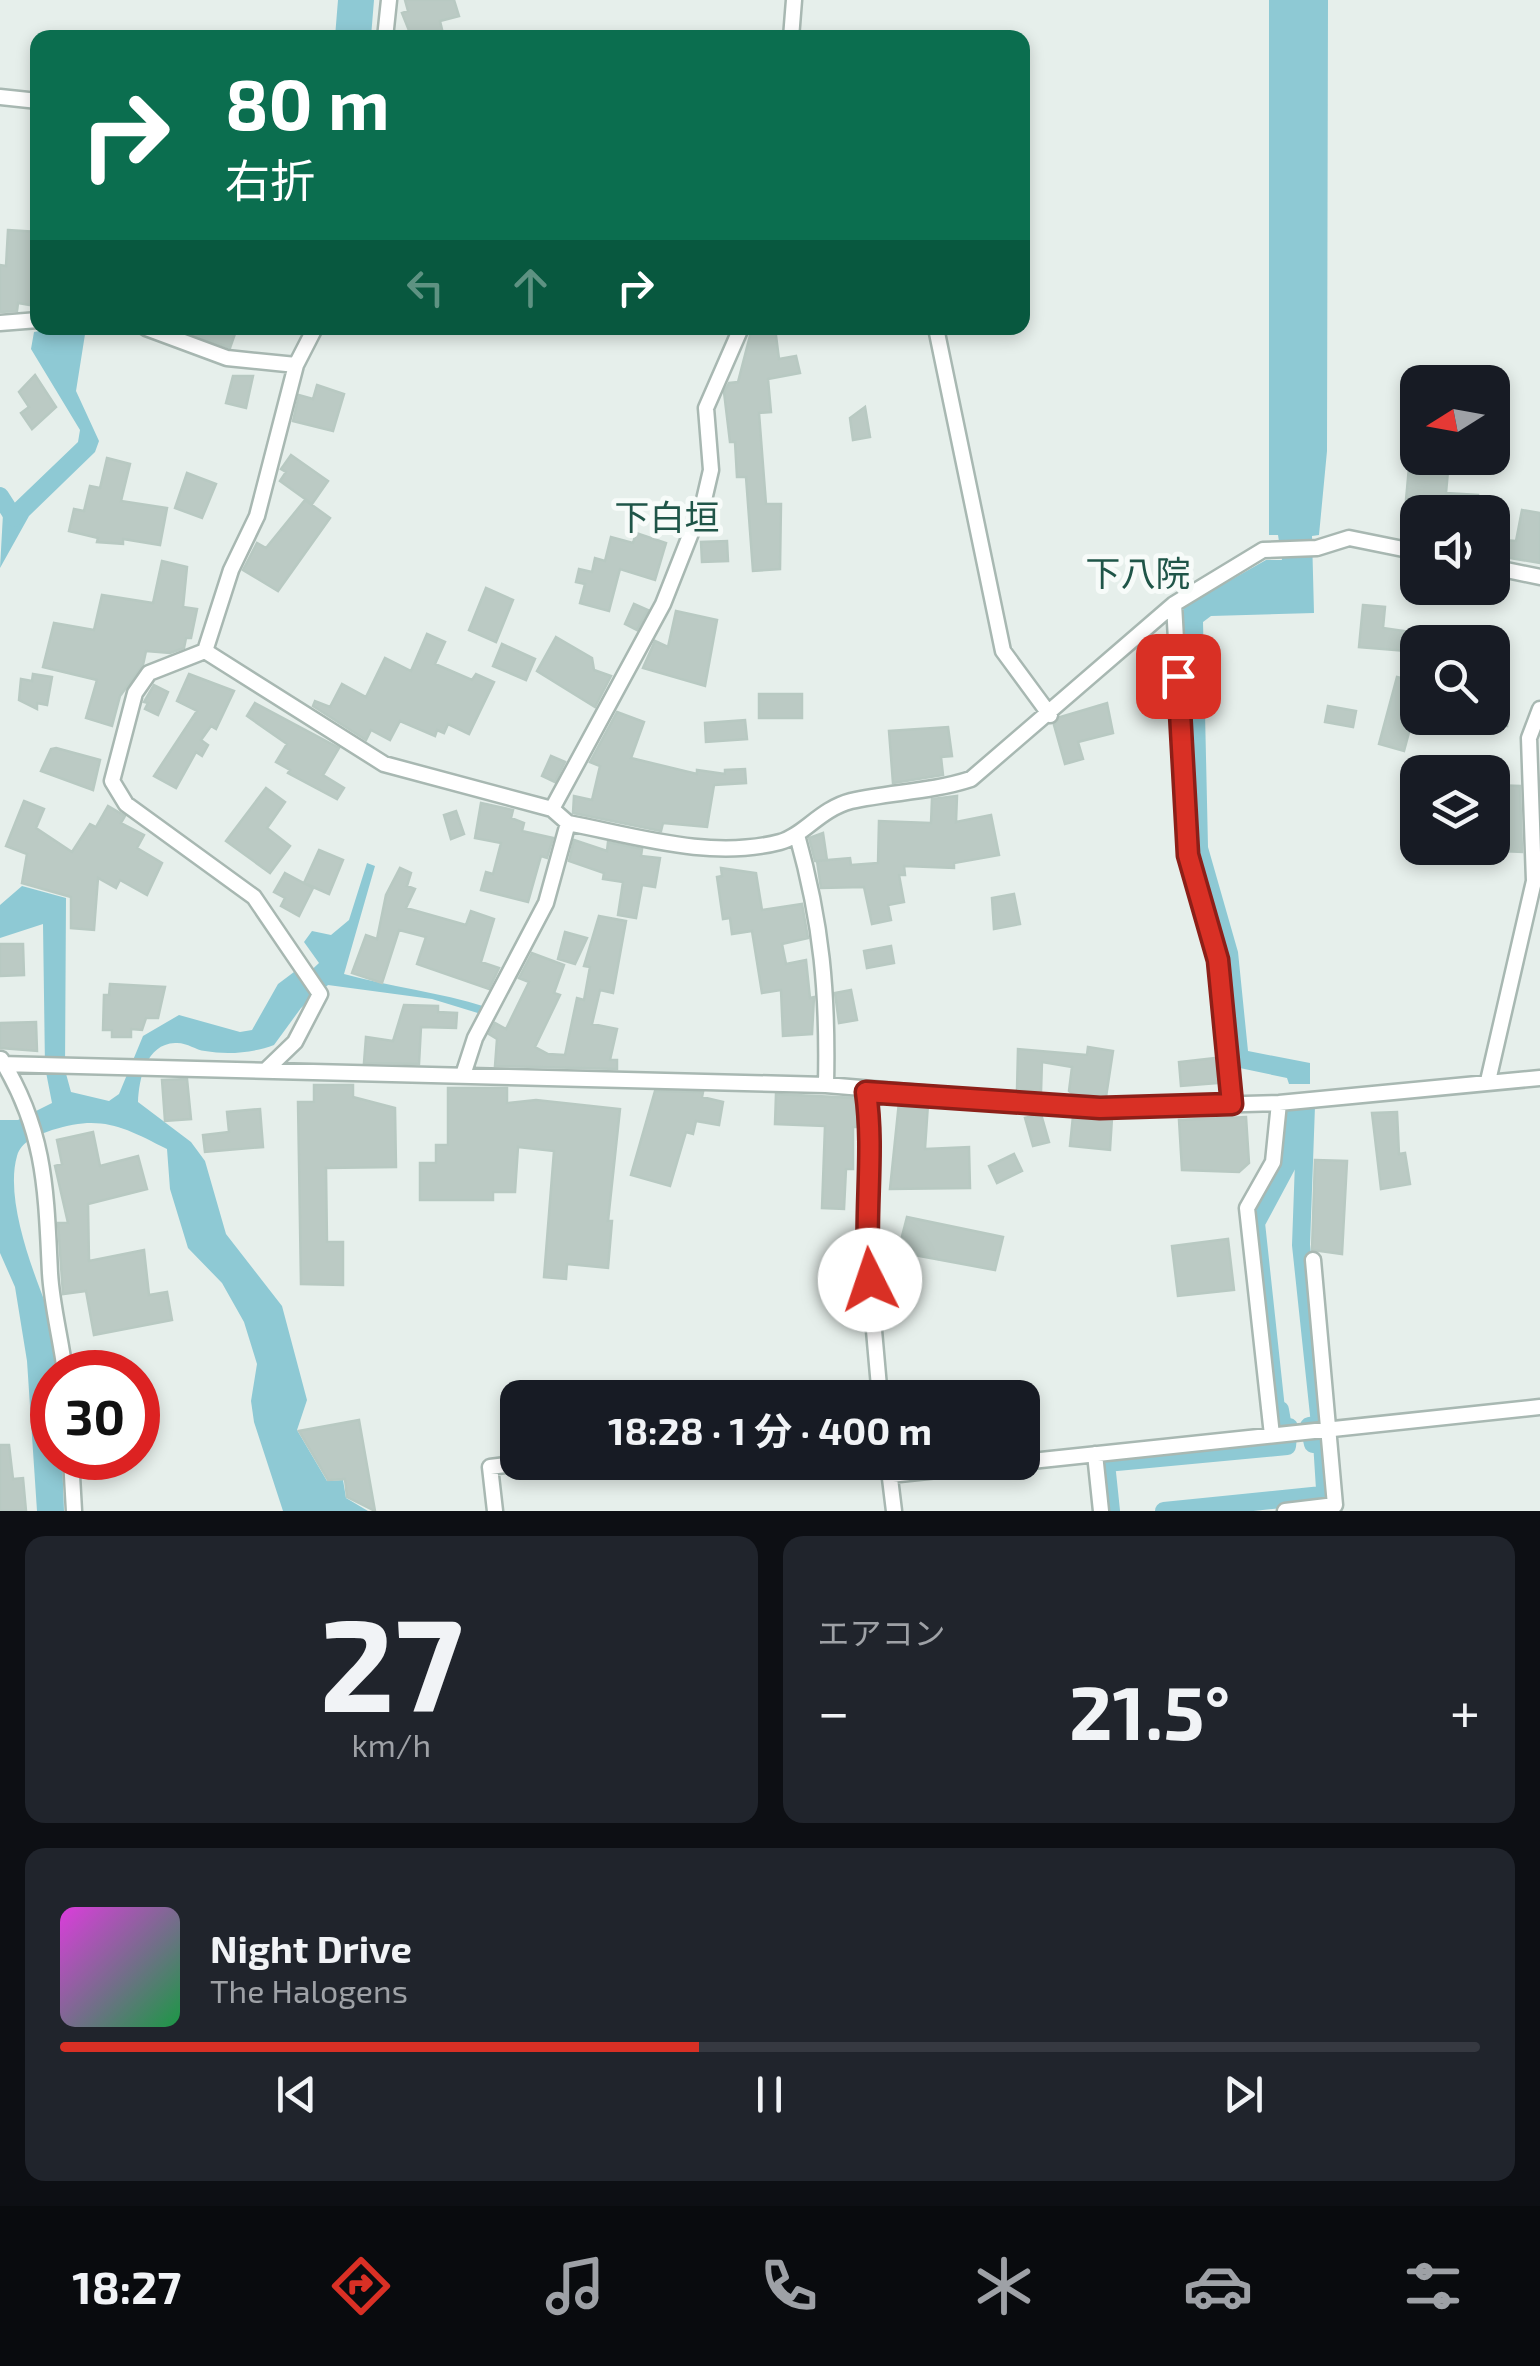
<!DOCTYPE html>
<html lang="ja">
<meta charset="utf-8">
<style>
:root{--surface:#171b24;--page:#20242c;--text:#f1f3f6;--muted:#9ea1a6;--line:#363941;--accent:#d93025}
body{margin:0;font-family:"Exo 2","Noto Sans JP",sans-serif;background:var(--page);color:var(--text);height:100vh;display:flex;flex-direction:column;font-size:38px;white-space:nowrap}
*{box-sizing:border-box;margin:0}
p{font-size:32px;color:var(--muted)}
.icon{flex:none;width:55px;height:55px;fill:none;stroke:currentColor;stroke-width:2;stroke-linecap:round;stroke-linejoin:round}
.map{position:relative;height:1511px;overflow:hidden}
.panel{display:flex;flex-direction:column;gap:25px;padding:25px;background:#0d0f14;flex:1}
.panel>*{flex:none}
.banner{position:absolute;left:30px;top:30px;width:1000px;height:305px;border-radius:20px;box-shadow:0 5px 15px #0003;background:#0b6e4f;color:#fff;overflow:hidden}
.needle{width:65px;rotate:259deg}
.buttons{position:absolute;left:1400px;top:365px;display:grid;gap:20px}
.buttons a{display:grid;place-items:center;width:110px;height:110px;border-radius:20px;background:var(--surface);box-shadow:0 5px 15px #0003;font-size:50px}
.speed{position:absolute;left:30px;top:1350px;display:flex;gap:20px;font-size:50px;font-weight:700;text-align:center}
.speed>*{display:grid;place-content:center;width:130px;height:130px;border-radius:50%;background:var(--surface);box-shadow:0 5px 15px #0003;line-height:1}
.speed .limit{border:15px solid #d22;background:#fff;color:#111}
.pin{position:absolute;display:grid;place-items:center;width:85px;height:85px;color:#fff;margin:-42px;border-radius:20px;box-shadow:0 5px 15px #0006}
.me{position:absolute;width:110px;margin:-55px;rotate:356deg;stroke-linejoin:round;filter:drop-shadow(0 0 8px #0008)}
.turn{display:flex;align-items:center;gap:35px;height:210px;padding:0 30px;font-size:45px}
.turn .icon{width:130px;height:130px;stroke-width:2.5}
.turn b{display:block;font-size:70px;line-height:85px}
.lanes{display:flex;align-items:center;height:95px;padding:0 30px;background:#0003;justify-content:center;gap:50px;direction:ltr}
.lanes .off{opacity:.35}
.big{font-size:75px;font-weight:700;line-height:1.1}
.panel .widget{flex:1;display:flex;flex-direction:column;justify-content:center;gap:15px;min-width:0;padding:0 35px;border-radius:20px;background:var(--page)}
.panel .dial{align-items:center;gap:0}
.dial b{font-size:130px;line-height:1}
.song{display:flex;align-items:center;gap:30px}
.cover{width:120px;height:120px;border-radius:15px;background:linear-gradient(135deg,hsl(300 70% 55%),hsl(140 70% 35%))}
.played{height:10px;border-radius:5px;background:linear-gradient(90deg,var(--accent) 45%,var(--line) 45%)}
.keys{display:flex;justify-content:space-around;direction:ltr}
.heat{display:flex;justify-content:space-between;align-items:center;font-size:55px;direction:ltr}
.panel .tiles{flex:1;display:grid;gap:25px;grid-template-columns:1fr 1fr}
.widget:last-child{grid-column:span 2}
.trip{position:absolute;left:500px;top:1380px;width:540px;height:100px;border-radius:20px;background:var(--surface);box-shadow:0 5px 15px #0003;font-weight:700;line-height:100px;text-align:center}
.menu{display:flex;height:160px;justify-content:space-around;align-items:center;background:#090b0e;color:var(--muted)}
.menu .icon{width:70px;height:70px}
.menu .active{color:var(--accent)}
.menu b{font-size:45px;color:var(--text)}
.map>svg:first-child{display:block}
.water{fill:#8ec9d4}
.lines{fill:none;stroke-linecap:round;stroke-linejoin:round}
.canal{stroke:#8ec9d4;stroke-width:18}
.building{fill:#bbcac4;stroke:#b8c9c2;stroke-width:2.5}
.street-casing{stroke:#a8b8b2;stroke-width:19}
.street{stroke:#fff;stroke-width:14}
.route-casing{stroke:#8d1f18;stroke-width:25}
.route{stroke:#d93025;stroke-width:18}
.labels{text-anchor:middle;dominant-baseline:central;stroke-width:10;stroke-linejoin:round;paint-order:stroke}
.quarter-label{font-size:35px;fill:#1f5548;stroke:#f7fbf9}
</style>
<div class="map">
<svg width="1540" height="1511" viewBox="0 0 1540 1511">
<rect width="100%" height="100%" fill="#e6efeb"/>
<path class="water" d="M338,0H374L371,37H335Z
M1269,0H1328L1327,451L1319,535L1312,536L1314,613L1211,616L1203,622L1208,847L1238,952L1248,1051L1310,1063V1084H1289L1287,1078L1235,1067L1194,850L1183,607L1266,560H1282L1278,535H1269Z
M56,328H86L76,391L99,441L95,452L29,516L0,568L3,514L78,442L80,430L31,349L34,332Z
M367,863L375,866L344,974C391,987 439,992 486,1007L481,1014L432,999L328,985L301,1008L274,1045C253,1053 227,1055 205,1051C195,1050 187,1042 175,1043C146,1044 139,1079 138,1102L191,1142L205,1161L226,1234L282,1306L307,1400L297,1430L327,1481L343,1480L346,1498L368,1511H283L254,1422L251,1401L257,1364L244,1322L222,1283L188,1248L170,1189L167,1149C124,1127 101,1114 52,1130C38,1135 21,1141 17,1156C5,1198 31,1266 46,1305C53,1325 54,1351 57,1372H52V1458H62L64,1511H37L27,1361L15,1287L0,1253V1120H18L52,1103L45,1067L43,924L0,938V905L22,886L66,898L65,1070L71,1092L109,1101L119,1094L143,1036L179,1015L240,1032L252,1030L278,984L294,972L302,979L319,963L304,942L312,931L331,935L349,920Z"/>
<g class="lines">
<path class="canal" d="M0,496L14,518
M1111,1511L1106,1463L1287,1446L1289,1427H1283L1280,1410L1276,1409L1256,1223L1286,1167L1290,1106H1306L1301,1245L1320,1424L1309,1426L1313,1444L1322,1442L1325,1489L1322,1495L1164,1511"/>
</g>
<path class="building" d="M405,0H454L459,16L440,21L444,38H412L402,13L408,11Z
M8,230L38,232V270L30,305L18,303L17,311L0,312V265L6,266Z
M175,328H237L230,348Z
M752,328H775L779,359L796,356L800,373L768,379L771,412L759,413L766,504H781L780,569L753,571L746,477H737L735,442H730L724,392L729,383L738,382Z
M35,375L56,407L32,429L21,413L29,407L19,392Z
M233,376H253L246,408L226,403Z
M317,385L344,394L333,431L293,421L299,395L313,399Z
M865,407L870,437L853,440L850,418Z
M291,455L328,481L312,504L280,481L286,472L281,469Z
M107,458L130,464L121,501L167,508L160,545L123,539V544L97,542L98,538L69,531L74,509L84,511L90,486L100,488Z
M1409,467L1448,471L1446,493L1478,495L1477,512L1405,511Z
M187,473L216,484L202,518L175,508Z
M305,500L330,518L278,591L243,570L257,543L266,548Z
M1522,510L1540,513V563L1492,555V539L1516,541Z
M636,533L666,543L655,580L620,569L609,611L580,603L585,584L576,582L579,569L592,572L595,558L605,561L611,537L633,543Z
M727,541L728,561L702,562L701,542Z
M162,561L187,567L183,607L197,609L191,638H186L184,648L170,653L146,651L143,665L120,696L112,726L86,718L97,680L43,667L54,623L94,630L102,595L153,603Z
M486,588L513,600L496,642L469,630Z
M634,604L648,610L637,630L625,624Z
M1363,605L1385,607L1383,628L1418,633V652L1359,647Z
M676,611L717,620L705,686L643,668L655,641L668,647Z
M427,634L445,642L435,664L472,680L476,674L494,682L469,734L448,724L444,733L437,730L435,736L400,721L390,740L371,730L366,740L313,706L315,701L330,707L342,684L366,697L385,658L411,671Z
M556,637L592,658L594,670L611,676L595,707L537,671Z
M502,644L535,659L526,680L493,666Z
M1492,671H1507V726H1492Z
M33,674L52,677L47,705L37,703V709L19,700L21,679L32,681Z
M189,674L234,691L216,729L211,726L201,740L208,745L202,756L196,752L176,788L154,776L197,711L177,701Z
M1397,677L1418,682V722L1412,721L1404,751L1379,744Z
M154,685L168,692L158,715L145,709L148,703L144,702Z
M759,694H802V718H759Z
M255,703L339,748L323,775L344,788L337,799L288,773L290,770L276,762L287,744L247,716Z
M1107,703L1113,733L1078,742L1083,759L1065,764L1054,725L1060,717Z
M1328,706L1356,711L1353,727L1325,722Z
M617,712L644,722L631,758L697,774V770L725,774V770L745,769L746,783L714,785L707,827L663,823L661,831L573,813L574,796L592,800L600,766L590,762Z
M745,720L747,739L706,742L705,723Z
M948,727L952,756L941,757L943,775L893,783L889,731Z
M56,748L100,760L93,790L41,771L51,749Z
M551,756L565,762L555,782L542,776Z
M1492,785L1520,786L1522,852L1502,851L1503,829L1492,828Z
M266,788L285,802L267,828L290,846L270,873L226,841Z
M957,796L956,822L991,815L999,855L954,863V868L904,866L905,875H899L904,902L888,905L891,920L872,924L864,887L821,888L817,861L850,858L851,865L878,863L879,821L931,823L932,799Z
M24,801L44,809L36,828L72,852L90,824L96,827L108,806L125,816L121,823L144,835L137,848L162,863L147,895L120,880L116,888L98,878L94,930L71,928V897L22,883L27,854L6,846Z
M481,803L513,810L511,818L524,823L522,831L553,838L547,858L541,856L528,902L481,890L486,872L493,874L501,843L475,838Z
M456,811L464,834L451,839L444,815Z
M823,833L827,860L815,861L809,838Z
M574,840L607,851L608,842L642,849L641,856L660,858L655,887L642,885L636,918L618,915L623,882L603,879L604,873L569,861Z
M319,850L343,860L329,894L304,883Z
M400,868L411,873L407,886L415,889L406,908L466,925L471,911L494,919L481,962L499,968L489,989L417,964L426,937L399,930L382,983L352,973L366,935L377,939L386,895Z
M721,868L756,873L762,910L802,904L808,938L782,944L786,964L806,960L810,998L814,997L812,1034L783,1036L781,990L762,993L752,931L732,934L730,918L723,919L717,877L722,876Z
M285,873L313,888L299,916L281,906L285,898L274,892Z
M1014,894L1020,924L994,929L992,898Z
M599,916L626,921L613,993L600,990L592,1024L617,1029L610,1060H617V1069L495,1066L497,1039L489,1034L495,1023L506,1029L529,982L519,978L532,953L564,965L554,993L560,995L535,1047L548,1054L565,1055L577,998L584,1000L590,967L584,966Z
M565,932L587,938L575,964L558,959Z
M0,944H23L24,975L0,976Z
M891,946L894,963L867,968L864,951Z
M110,984L165,987L158,1018H146L142,1030L131,1029V1037H112V1030H103L104,995H109Z
M851,990L857,1020L839,1023L835,993Z
M404,1005L438,1006V1012L457,1013L456,1028L421,1027L419,1064L364,1063L366,1037L393,1041Z
M36,1022L37,1051L0,1048V1023Z
M1088,1047L1113,1051L1106,1097L1074,1095L1069,1091L1072,1067L1042,1062L1041,1092L1017,1090L1018,1049L1087,1055Z
M1216,1058L1217,1083L1181,1086L1179,1062Z
M187,1079L191,1119L165,1121L162,1080Z
M314,1085H353V1097L395,1108L396,1167L326,1168L327,1242H343V1285L301,1284L298,1102H314Z
M448,1088H507V1103L536,1100L620,1109L608,1221H612L608,1268L567,1264L566,1279L544,1277L554,1151L518,1147L515,1192H493V1200H420V1163H436V1145H448Z
M655,1091L703,1092L702,1097L723,1102L719,1125L696,1121L693,1134L686,1132L670,1186L631,1175Z
M776,1094L856,1098L860,1127H853V1169H846L844,1209L822,1208L825,1126L775,1124Z
M899,1102L928,1104L925,1149L969,1147L970,1188L890,1189Z
M260,1109L263,1147L205,1152L203,1135L229,1132L227,1112Z
M1397,1112L1399,1154L1405,1153L1410,1184L1381,1189L1372,1113Z
M1041,1114L1049,1142L1033,1146L1025,1118Z
M1073,1116L1112,1118L1110,1150L1070,1146Z
M1246,1117L1249,1163L1239,1172L1182,1170L1179,1120Z
M93,1132L100,1166L138,1156L147,1189L88,1204L89,1261L144,1250L149,1295L167,1292L172,1320L94,1335L86,1291L63,1294L58,1223H68L55,1166L62,1164L57,1140Z
M1014,1154L1022,1171L997,1183L989,1166Z
M1315,1160L1347,1161L1342,1254L1312,1250Z
M907,1217L1003,1237L995,1270L898,1252Z
M1228,1239L1234,1290L1178,1296L1172,1246Z
M359,1420L375,1511L347,1497L345,1479L328,1480L299,1431Z
M0,1445H9L13,1479L23,1478L26,1511H0Z"/>
<g class="lines">
<g class="street-casing">
<path id="street" d="M385,38L389,0
M791,38L794,0
M0,97L38,101
M0,323L38,320
M146,328L227,358L296,365
M936,328L1003,651L1050,715
M1492,567L1540,577
M1174,604L1188,855L1218,960L1233,1104
M205,651L384,764L552,809L568,823C636,836 711,860 780,842C803,836 820,809 851,801C891,792 931,792 971,779L1174,604L1263,550L1317,548L1349,538L1418,552
M205,651L149,673L135,693L112,781L126,804L254,897L320,994L295,1042L267,1069
M205,651L231,570L257,516L296,365L315,328
M552,809L663,604L704,500L711,470L706,408L741,328
M797,835C822,924 828,993 826,1085
M1,1059C46,1132 46,1192 50,1273C52,1307 61,1339 65,1372
M0,1064L826,1085L1099,1108L1279,1103L1540,1078
M463,1075L475,1038L546,903L568,823
M1488,1081L1534,881L1529,738L1540,709
M866,1092L872,1136L866,1240L880,1398
M1272,1435L1247,1208L1273,1162L1279,1103
M1095,1454L1101,1511
M71,1458L74,1511
M888,1462L894,1511
M1022,1462L1540,1407
M890,1475L1013,1462
M495,1511L490,1467L529,1462
M1285,1511L1335,1505L1313,1260"/>
</g>
<use href="#street" class="street"/>
</g>
<g class="lines">
<g class="route-casing">
<path id="route" d="M870,1280C863,1217 875,1155 866,1092L1100,1108L1232,1104L1218,960L1188,855L1178,676"/>
</g>
<use href="#route" class="route"/>
</g>
<g class="labels">
<g class="quarter-label">
<text x="667" y="516">下白垣</text>
<text x="1138" y="572">下八院</text>
</g>
</g>
</svg>
<div class="buttons">
<a><svg class="needle" viewBox="-14 -14 28 28"><path d="M0-13l5 13h-10z" fill="#e53935"/><path d="M0 13l5-13h-10z" fill="#9ea1a6"/></svg></a>
<a><svg class="icon" aria-label="sound" viewBox="0 0 24 24"><path d="M4 9h4l5-4v14l-5-4H4zM17 9q2 3 0 6"/></svg></a>
<a><svg class="icon" aria-label="search" viewBox="0 0 24 24"><circle cx="10" cy="10" r="6"/><path d="M15 15l6 6"/></svg></a>
<a><svg class="icon" aria-label="layers" viewBox="0 0 24 24"><path d="M12 4l9 5-9 5-9-5zM3 14l9 5 9-5"/></svg></a>
</div>
<div class="speed"><div class="limit">30</div></div>
<div class="pin" style="left:1178px;top:676px;background:#d93025"><svg class="icon" aria-label="arrive" viewBox="0 0 24 24"><path d="M6 21V4h12l-3 4 3 4H6"/></svg></div>
<svg class="me" style="left:870px;top:1280px" viewBox="-20 -20 40 40"><circle r="19" fill="#fff"/><path d="M0-13L10 11 0 6-10 11z" fill="#d93025"/></svg>
<div class="trip">18:28 · 1 分 · 400 m</div>
<div class="banner">
<div class="turn"><svg class="icon" aria-label="right" viewBox="0 0 24 24"><path d="M7 20v-9h11M14 6l5 5-5 5"/></svg><div><b>80 m</b>右折</div></div>
<div class="lanes"><svg class="icon off" aria-label="left" viewBox="0 0 24 24"><path d="M17 20v-9H6M10 6l-5 5 5 5"/></svg><svg class="icon off" aria-label="ahead" viewBox="0 0 24 24"><path d="M12 20V5M6 11l6-6 6 6"/></svg><svg class="icon" aria-label="right" viewBox="0 0 24 24"><path d="M7 20v-9h11M14 6l5 5-5 5"/></svg></div>
</div>
</div>
<section class="panel">
<div class="tiles">
<div class="widget dial"><b>27</b><p>km/h</p></div>
<div class="widget"><p>エアコン</p>
<div class="heat"><a>−</a><b class="big">21.5°</b><a>+</a></div>
</div>
<div class="widget">
<div class="song"><i class="cover"></i><div><b>Night Drive</b><p>The Halogens</p></div></div>
<div class="played"></div>
<div class="keys"><svg class="icon" aria-label="previous" viewBox="0 0 24 24"><path d="M18 5L8 12l10 7zM5 5v14"/></svg><svg class="icon" aria-label="pause" viewBox="0 0 24 24"><path d="M8 5v14M16 5v14"/></svg><svg class="icon" aria-label="next" viewBox="0 0 24 24"><path d="M6 5l10 7-10 7zM19 5v14"/></svg></div>
</div>
</div>
</section>
<nav class="menu">
<b>18:27</b>
<svg class="icon active" aria-label="directions" viewBox="0 0 24 24"><path d="M12 3l9 9-9 9-9-9zM9 14v-3h6M13 9l2 2-2 2"/></svg>
<svg class="icon" aria-label="music" viewBox="0 0 24 24"><path d="M9 18V5l10-2v13"/><circle cx="6" cy="18" r="3"/><circle cx="16" cy="16" r="3"/></svg>
<svg class="icon" aria-label="phone" viewBox="0 0 24 24"><path d="M5 4h4l2 5-3 2q2 4 5 5l2-3 5 2v4C11 20 4 13 5 4z"/></svg>
<svg class="icon" aria-label="climate" viewBox="0 0 24 24"><path d="M12 3v18M4 7l16 10M4 17L20 7"/></svg>
<svg class="icon" aria-label="car" viewBox="0 0 24 24"><path d="M5 17H2v-5l4-1 3-4h7l3 4 3 1v5h-3M9 17h6M6 11h13"/><circle cx="7" cy="17" r="2"/><circle cx="17" cy="17" r="2"/></svg>
<svg class="icon" aria-label="filters" viewBox="0 0 24 24"><path d="M4 7h16M4 17h16"/><circle cx="9" cy="7" r="2"/><circle cx="15" cy="17" r="2"/></svg>
</nav>
